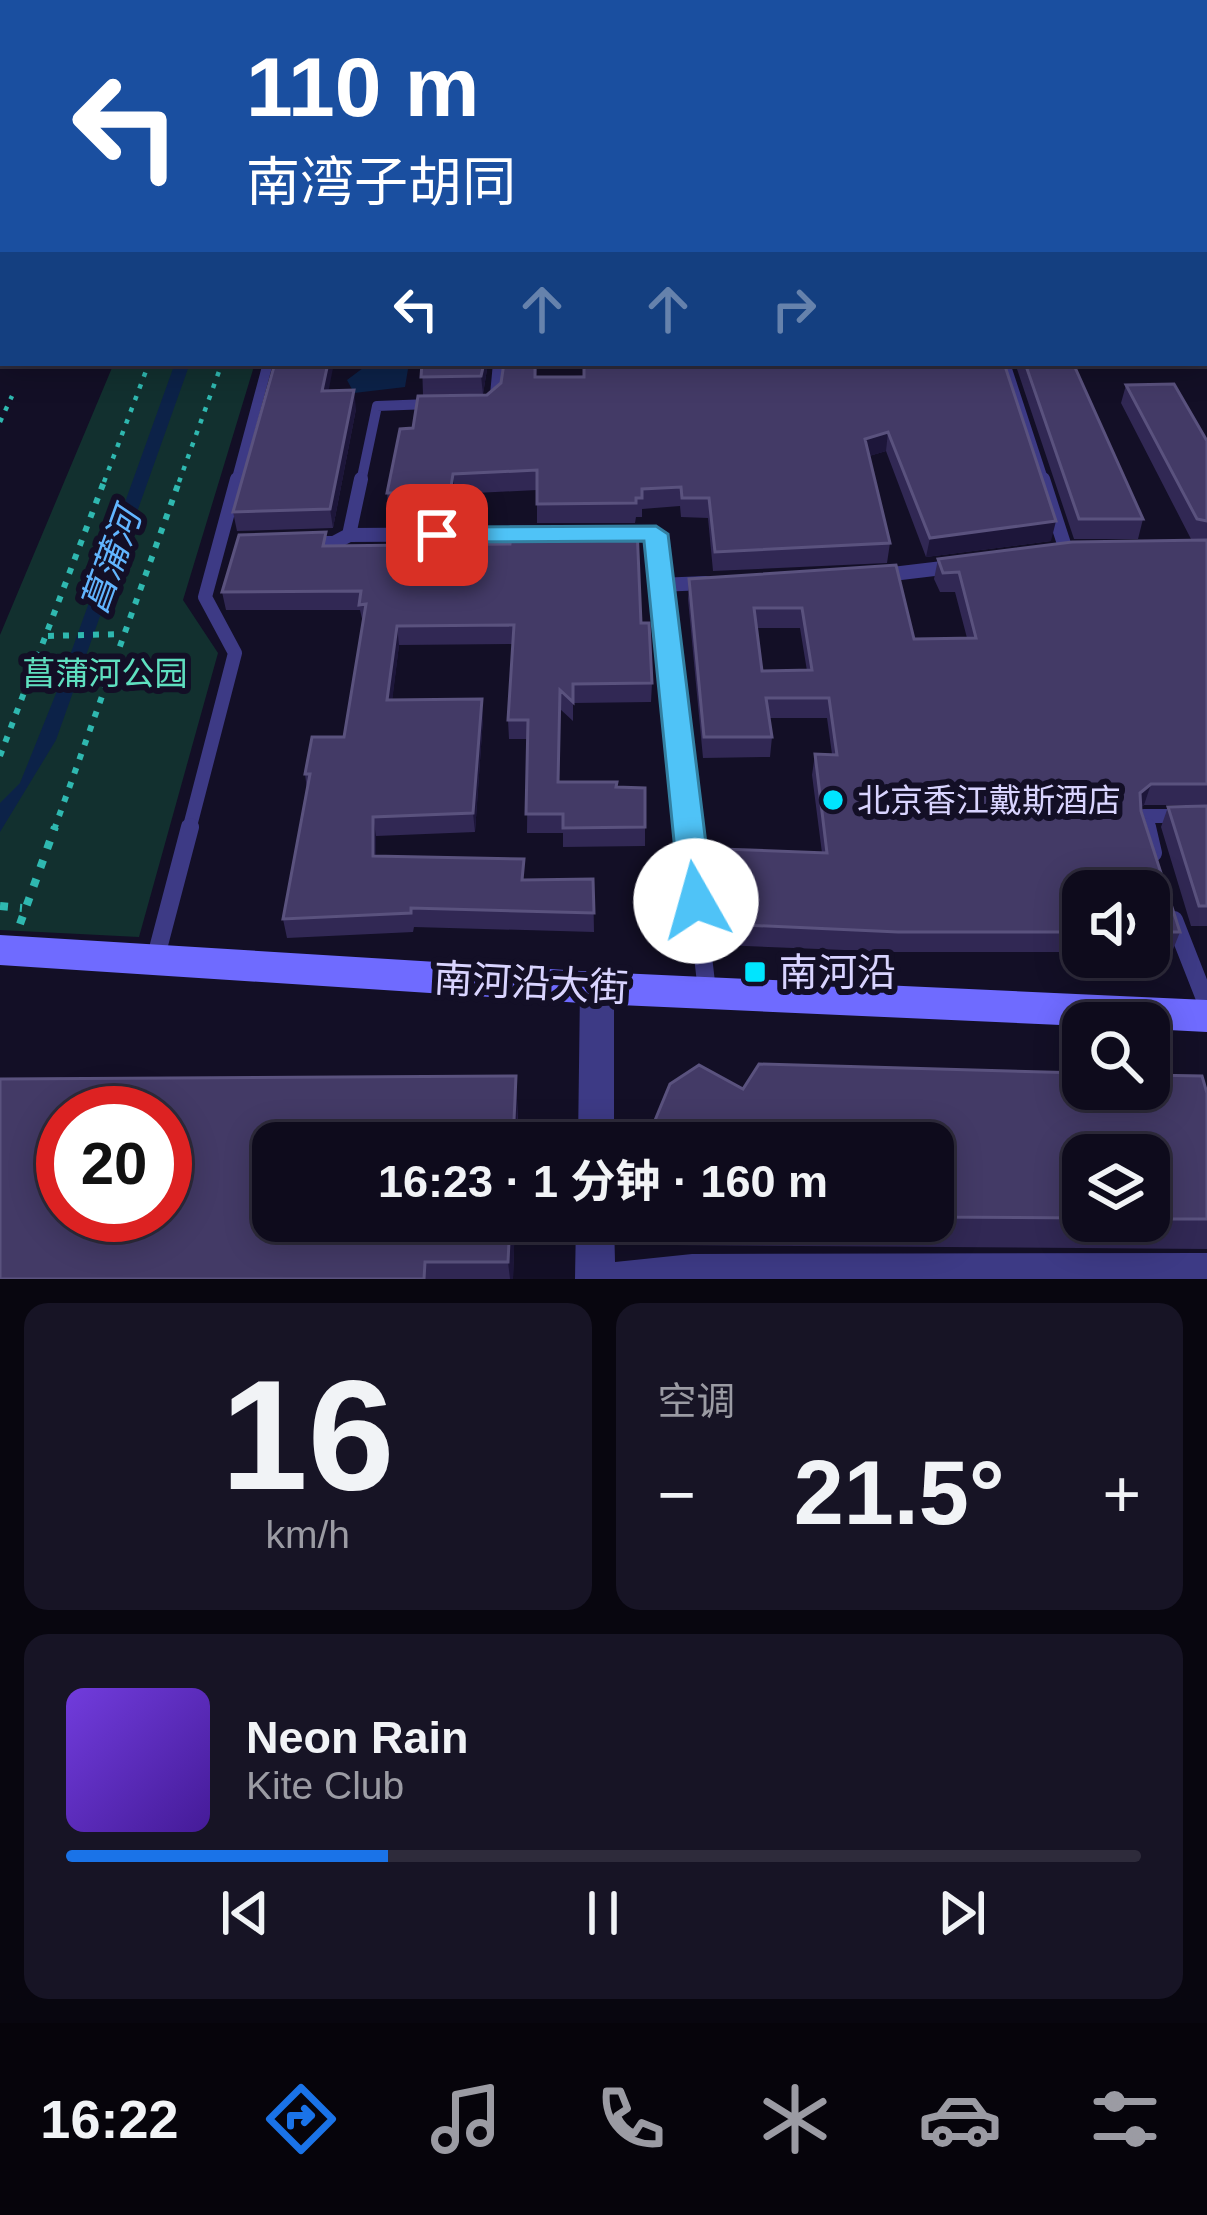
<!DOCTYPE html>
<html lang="zh">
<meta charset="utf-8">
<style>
:root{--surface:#0e0b1c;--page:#171425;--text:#f1f3f6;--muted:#9b9ba3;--line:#2e2b3b;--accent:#1a73e8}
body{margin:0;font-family:Helvetica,"Noto Sans SC",sans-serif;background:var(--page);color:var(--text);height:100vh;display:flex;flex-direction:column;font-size:45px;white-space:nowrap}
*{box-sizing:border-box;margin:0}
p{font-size:39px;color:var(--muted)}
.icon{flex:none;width:66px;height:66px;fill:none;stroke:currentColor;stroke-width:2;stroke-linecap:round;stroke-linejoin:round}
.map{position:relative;height:1279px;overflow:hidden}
.details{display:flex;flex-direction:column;gap:24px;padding:24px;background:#08060f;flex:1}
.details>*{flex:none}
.guide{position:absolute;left:0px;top:0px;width:1209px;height:366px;box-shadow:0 6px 30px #0003,0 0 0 3px var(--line);background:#1a4fa0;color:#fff;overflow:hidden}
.fabs{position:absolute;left:1062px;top:870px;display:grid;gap:24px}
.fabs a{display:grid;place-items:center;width:108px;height:108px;border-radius:24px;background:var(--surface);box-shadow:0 6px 30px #0003,0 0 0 3px var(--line);font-size:60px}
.speed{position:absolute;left:36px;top:1086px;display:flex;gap:24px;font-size:60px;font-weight:700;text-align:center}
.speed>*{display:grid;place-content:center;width:156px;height:156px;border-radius:50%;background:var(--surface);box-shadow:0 6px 30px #0003,0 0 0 3px var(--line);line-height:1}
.speed .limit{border:18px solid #d22;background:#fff;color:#111}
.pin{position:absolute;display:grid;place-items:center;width:102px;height:102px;color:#fff;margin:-51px;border-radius:24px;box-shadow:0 6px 18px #0006}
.me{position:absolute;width:132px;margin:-66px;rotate:353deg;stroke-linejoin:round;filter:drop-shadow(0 0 9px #0008)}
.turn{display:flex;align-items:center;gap:42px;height:252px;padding:0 48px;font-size:54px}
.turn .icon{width:156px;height:156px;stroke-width:2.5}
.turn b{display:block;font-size:84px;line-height:102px}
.lanes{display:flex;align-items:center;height:114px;padding:0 48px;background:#0003;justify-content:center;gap:60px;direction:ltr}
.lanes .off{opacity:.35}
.big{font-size:90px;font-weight:700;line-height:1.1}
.details .widget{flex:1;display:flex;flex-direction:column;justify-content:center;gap:18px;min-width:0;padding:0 42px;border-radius:24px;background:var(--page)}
.details .dial{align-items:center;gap:0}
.dial b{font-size:156px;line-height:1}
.song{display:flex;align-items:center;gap:36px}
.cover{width:144px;height:144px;border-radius:18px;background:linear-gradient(135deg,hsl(260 70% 55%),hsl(260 70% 35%))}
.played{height:12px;border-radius:6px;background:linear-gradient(90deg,var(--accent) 30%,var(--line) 30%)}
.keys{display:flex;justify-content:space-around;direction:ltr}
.heat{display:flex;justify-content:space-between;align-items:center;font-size:66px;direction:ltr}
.details .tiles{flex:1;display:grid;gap:24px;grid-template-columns:1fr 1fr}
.widget:last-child{grid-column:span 2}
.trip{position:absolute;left:252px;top:1122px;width:702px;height:120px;border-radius:24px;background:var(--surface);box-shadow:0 6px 30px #0003,0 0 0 3px var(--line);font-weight:700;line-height:120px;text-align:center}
.dock{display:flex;height:192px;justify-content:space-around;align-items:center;background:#06040b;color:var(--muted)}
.dock .icon{width:84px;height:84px}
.dock .active{color:var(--accent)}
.dock b{font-size:54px;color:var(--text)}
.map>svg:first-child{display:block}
.green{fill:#12302f}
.water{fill:#0c2248}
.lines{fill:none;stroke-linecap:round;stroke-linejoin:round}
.path-far3{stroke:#2fb8b0;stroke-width:3;stroke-dasharray:3 6;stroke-linecap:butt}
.path-far2{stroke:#2fb8b0;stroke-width:4.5;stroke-dasharray:4.5 8;stroke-linecap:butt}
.path-far1{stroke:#2fb8b0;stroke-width:6;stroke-dasharray:6 9;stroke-linecap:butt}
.path{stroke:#2fb8b0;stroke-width:8;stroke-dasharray:8 12;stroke-linecap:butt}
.lane-far2{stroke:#3d3a85;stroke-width:10}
.lane-far1{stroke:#3d3a85;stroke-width:14}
.lane{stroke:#3d3a85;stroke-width:18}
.street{fill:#3d3a85;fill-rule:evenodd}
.secondary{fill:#6f6bff;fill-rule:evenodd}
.highway{fill:#ff4fa3;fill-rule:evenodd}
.wall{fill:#312854;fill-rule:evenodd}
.shaded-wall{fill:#1d163a}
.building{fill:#433a66;stroke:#5a527e;stroke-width:3;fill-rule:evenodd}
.route{fill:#4fc3f7;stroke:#337fa1;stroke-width:3}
.poi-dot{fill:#00e5ff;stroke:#130f26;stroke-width:4.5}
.labels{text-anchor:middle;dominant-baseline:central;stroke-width:12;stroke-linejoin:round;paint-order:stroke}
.park-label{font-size:33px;fill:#5fe0c0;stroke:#130f26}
.poi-label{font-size:33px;fill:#d9d4ff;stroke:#130f26;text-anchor:start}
.water-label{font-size:36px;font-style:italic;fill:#62b6ff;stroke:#130f26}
.near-poi-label{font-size:39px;fill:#d9d4ff;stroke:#130f26;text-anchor:start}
.near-street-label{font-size:39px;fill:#d9d4ff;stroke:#130f26}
</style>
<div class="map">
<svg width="1207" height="1279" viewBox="0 0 1207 1279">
<rect width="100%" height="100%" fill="#130f26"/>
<path class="green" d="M262,0H773L774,3H261Z
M114,363H255L183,600L218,653L139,937L0,930V635Z"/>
<path class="water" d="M175,363H190L56,740L0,832V803L20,783L59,686Z
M359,363H409L405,387L354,393L347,380L363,368Z"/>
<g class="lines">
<path class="path-far3" d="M0,31L3,27"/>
<path class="path-far2" d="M0,422L12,396
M104,482L149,363
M179,482L222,363"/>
<path class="path-far1" d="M48,636L122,634
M0,756L105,479
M54,830L180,479"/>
<path class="path" d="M0,906L22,908
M20,924L55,827"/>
<path class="lane-far2" d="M1005,363L1044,482
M488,403L495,395L498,363
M236,482L268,363
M361,482L377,406L430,404"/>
<path class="lane-far1" d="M1043,479L1066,550
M618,534H655L689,830
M349,535L524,534
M313,543H334L349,535L361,479
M884,575L951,567
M658,585L706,583
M189,830L235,653L205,597L237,479
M1148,830L1144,816H1207"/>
<path class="lane" d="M688,827L707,991
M1147,827L1153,853
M1174,920L1207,1004
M155,960L190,827"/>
<path class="street" d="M597,974L609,978L614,988V1143H578L580,988L585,978Z
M576,1221H614L615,1262L692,1254L1207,1253V1279H575Z"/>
<path class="secondary" d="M0,211L3,212V225L0,224Z
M1206,211H1207V223H1206Z
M0,935L597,972L1207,1000V1032L1149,1029V1023L1083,1026L597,1004L0,965Z"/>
<path class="highway" d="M74,0H94L72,3Z
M142,0H162L141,3Z
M3,119V137L0,138V120Z
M3,266V287L0,288V267Z"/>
</g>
<path class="wall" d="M422,363H488L483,394L423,395Z
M504,363H537L536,377L1004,363L1051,541L926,557L886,451L869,456L890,543L887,563L713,571L708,518L681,517L680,506L642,509V517H636L635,523H537V490L455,494L452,513L389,512L387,493L413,428L487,395L501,383Z
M1015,363H1073L1143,519L1138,539H1074Z
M1126,385L1207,441V805H1144L1141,807L1180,932L1172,952H1149V891H1083V952H894L721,945L722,849L822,853L812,775L815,754H832L827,718H769L772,737L770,757L703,758L688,599L689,579L914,639L967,638L955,592H940L934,579L938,559L1197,540L1191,539L1121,403ZM757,628H800L807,671H762Z
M329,391L356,409L333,528L237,531L233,512Z
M328,546L641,623L652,683L651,702L573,703V721L560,709L559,782L645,788V846L563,847V833H527L528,739H509L508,720L513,644L399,645L392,700L483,718L475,832L376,836V856L524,880L593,879L594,932L414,927L413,932L287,938L283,919L307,790L305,774L344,737L363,623L360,610H226L222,592Z
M1207,806V926H1191L1161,827L1168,807Z
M516,1076L518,1122L513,1279H0Z
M743,1089L1207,1093V1249L674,1245V1221H933V1143H651V1130ZM1083,1155H1149V1221H1083Z"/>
<path class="shaded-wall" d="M328,363H334L325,409L322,391Z
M484,363H488L483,394L481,376Z
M354,390L356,409L333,528L330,509Z
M888,432L886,451L863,458L865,439Z
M453,474L455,494L452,513L450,493Z
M1056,521L1051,541L926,557L930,538Z
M397,626L399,645L390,719L387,700Z
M482,699L483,718L475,832L473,813Z
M1151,784L1144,805L1133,813L1140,793Z
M373,817L376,836V875L373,856Z
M516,1076L518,1143H513Z
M510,1221H515L513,1279H510L508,1262Z"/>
<path class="building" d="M370,0H429V3H369Z
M860,0H1207V7L1206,3H861Z
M1206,218H1207V338L1206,336Z
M275,363H328L322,391L354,390L330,509L233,512Z
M422,363H484L481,376L421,377Z
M504,363H535V377H584V363H1004L1056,521L930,538L888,432L865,439L890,543L715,552L709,498H682L681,487L642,489V498H636V503L537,504V470L453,474L450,493H387L400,429L413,428L418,396L487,395L501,383Z
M1025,363H1073L1143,519H1079Z
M1174,384L1207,441V521L1197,519L1126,385Z
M511,527H637L641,623H649L652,683L573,684V702L560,690L558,782H617L616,787L645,788V827L563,828V814H526L528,720H508L514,625L397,626L387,700L482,699L473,813L373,817V856L524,859L522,880L593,879L594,913L411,908V913L283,919L310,774H305L312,737H344L366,604L359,605L361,591L222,592L239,535L326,532L323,546L510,544Z
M1207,540V784H1151L1140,793L1141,811L1180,932H1149V891H1083V932H898L722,924V849L827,853L815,754L837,755L829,698H766L772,737H704L689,579L896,565L914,639L976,638L959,572L943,573L938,559L1072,542ZM754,608H802L812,670L762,671Z
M1207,806V906H1199L1168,807Z
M759,1064L1083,1073V1089H1149V1075L1202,1076L1207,1093V1219H1149V1155H1083V1218L933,1217V1143H660L651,1130L670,1084L699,1065L743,1089Z
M516,1076L513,1143H273V1221H510L508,1262H425L424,1279H0V1079ZM63,1113H165V1215H63Z"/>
<path class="route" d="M656,526L668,534L713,901L708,910L696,914L685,910L680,901L644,541L437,542L424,535L437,527Z"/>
<g class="poi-dot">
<circle cx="833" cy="800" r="12"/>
<rect x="743" y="960" width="24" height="24" rx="6"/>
</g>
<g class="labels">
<g class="park-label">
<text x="105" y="673">菖蒲河公园</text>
</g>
<g class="poi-label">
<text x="857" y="800">北京香江戴斯酒店</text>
</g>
<g class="water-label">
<text transform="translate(111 561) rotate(-70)">菖蒲河</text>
</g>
<g class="near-poi-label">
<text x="779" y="972">南河沿</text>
</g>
<g class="near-street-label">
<text transform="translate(531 983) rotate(3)">南河沿大街</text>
</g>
</g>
</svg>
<div class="fabs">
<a><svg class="icon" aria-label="sound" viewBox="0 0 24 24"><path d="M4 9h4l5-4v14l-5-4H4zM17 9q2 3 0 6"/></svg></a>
<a><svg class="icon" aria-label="search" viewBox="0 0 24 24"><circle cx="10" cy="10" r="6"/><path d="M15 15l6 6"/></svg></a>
<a><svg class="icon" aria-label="layers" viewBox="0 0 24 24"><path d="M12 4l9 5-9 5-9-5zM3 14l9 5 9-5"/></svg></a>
</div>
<div class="speed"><div class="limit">20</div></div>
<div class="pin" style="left:437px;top:535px;background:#d93025"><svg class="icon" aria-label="arrive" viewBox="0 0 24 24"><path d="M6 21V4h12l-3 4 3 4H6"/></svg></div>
<svg class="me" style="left:696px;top:901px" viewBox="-20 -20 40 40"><circle r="19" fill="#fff"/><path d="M0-13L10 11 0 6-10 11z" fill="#4fc3f7"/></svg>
<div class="trip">16:23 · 1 分钟 · 160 m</div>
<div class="guide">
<div class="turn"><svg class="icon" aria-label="left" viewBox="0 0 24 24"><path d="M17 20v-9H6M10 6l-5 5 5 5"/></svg><div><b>110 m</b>南湾子胡同</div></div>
<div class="lanes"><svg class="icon" aria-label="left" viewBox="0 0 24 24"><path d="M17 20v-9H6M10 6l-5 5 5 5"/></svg><svg class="icon off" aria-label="ahead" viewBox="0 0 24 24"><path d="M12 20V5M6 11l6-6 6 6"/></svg><svg class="icon off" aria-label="ahead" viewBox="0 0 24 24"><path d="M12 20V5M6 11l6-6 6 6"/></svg><svg class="icon off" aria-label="right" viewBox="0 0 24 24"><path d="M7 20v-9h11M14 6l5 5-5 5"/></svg></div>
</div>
</div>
<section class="details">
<div class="tiles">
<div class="widget dial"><b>16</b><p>km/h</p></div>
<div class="widget"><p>空调</p>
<div class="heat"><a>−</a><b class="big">21.5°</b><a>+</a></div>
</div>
<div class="widget">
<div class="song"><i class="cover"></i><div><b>Neon Rain</b><p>Kite Club</p></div></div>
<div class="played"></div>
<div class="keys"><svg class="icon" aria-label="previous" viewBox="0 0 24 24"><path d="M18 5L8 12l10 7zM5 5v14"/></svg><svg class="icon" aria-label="pause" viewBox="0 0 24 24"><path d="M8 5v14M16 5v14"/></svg><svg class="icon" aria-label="next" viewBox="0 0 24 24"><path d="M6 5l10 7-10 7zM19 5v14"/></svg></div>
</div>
</div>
</section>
<nav class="dock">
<b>16:22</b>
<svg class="icon active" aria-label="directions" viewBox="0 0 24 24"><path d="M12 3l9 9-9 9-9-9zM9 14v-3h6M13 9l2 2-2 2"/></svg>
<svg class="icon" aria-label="music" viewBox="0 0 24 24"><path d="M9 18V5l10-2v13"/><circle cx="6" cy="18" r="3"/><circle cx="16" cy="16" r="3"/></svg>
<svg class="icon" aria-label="phone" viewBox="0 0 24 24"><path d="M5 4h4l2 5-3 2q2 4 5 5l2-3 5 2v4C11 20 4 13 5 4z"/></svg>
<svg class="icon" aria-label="climate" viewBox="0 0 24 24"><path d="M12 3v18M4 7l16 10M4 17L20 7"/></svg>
<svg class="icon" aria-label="car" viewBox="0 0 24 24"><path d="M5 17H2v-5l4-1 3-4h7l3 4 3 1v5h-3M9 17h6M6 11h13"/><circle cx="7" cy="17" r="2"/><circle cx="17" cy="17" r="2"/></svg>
<svg class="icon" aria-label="filters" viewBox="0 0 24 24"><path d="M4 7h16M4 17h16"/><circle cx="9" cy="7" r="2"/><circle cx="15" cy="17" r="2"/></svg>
</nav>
